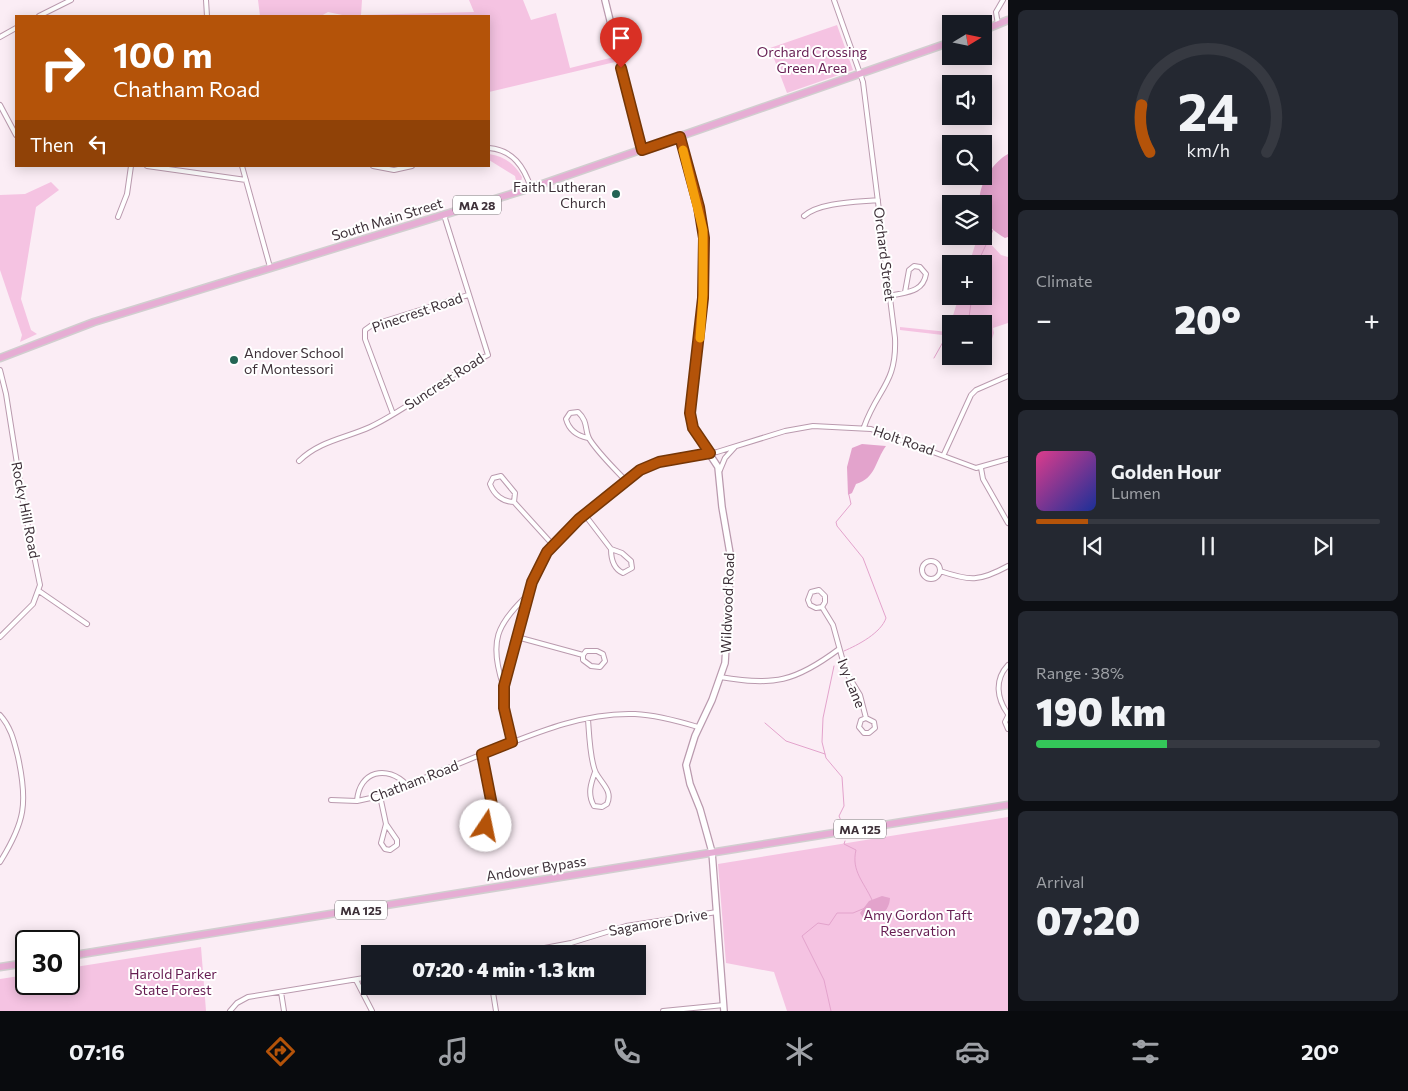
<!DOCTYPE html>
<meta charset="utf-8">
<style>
:root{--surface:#171b24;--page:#242831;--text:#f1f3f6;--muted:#9ea1a6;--line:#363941;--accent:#b45309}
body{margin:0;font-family:Commissioner,sans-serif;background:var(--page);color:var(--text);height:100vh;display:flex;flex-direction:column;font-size:19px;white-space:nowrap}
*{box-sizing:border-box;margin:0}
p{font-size:16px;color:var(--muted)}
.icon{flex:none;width:28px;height:28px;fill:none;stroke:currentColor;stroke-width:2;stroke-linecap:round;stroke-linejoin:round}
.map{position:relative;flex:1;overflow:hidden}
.side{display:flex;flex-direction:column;gap:10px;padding:10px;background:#0d0f14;width:400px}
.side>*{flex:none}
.guide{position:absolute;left:15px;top:15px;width:475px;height:152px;border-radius:0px;box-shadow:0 2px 12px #0003;background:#b45309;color:#fff;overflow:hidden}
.needle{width:32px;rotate:80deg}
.tools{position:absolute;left:942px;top:15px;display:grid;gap:10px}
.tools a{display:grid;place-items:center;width:50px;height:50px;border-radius:0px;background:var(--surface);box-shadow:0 2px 12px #0003;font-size:25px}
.speed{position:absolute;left:15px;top:930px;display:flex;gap:10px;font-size:25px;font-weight:700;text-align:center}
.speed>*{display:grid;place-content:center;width:65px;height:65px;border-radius:50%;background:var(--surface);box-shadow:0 2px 12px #0003;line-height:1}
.speed .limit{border:2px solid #111;border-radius:8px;background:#fff;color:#111}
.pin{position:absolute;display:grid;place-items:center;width:42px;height:42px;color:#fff;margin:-51px -21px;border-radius:50% 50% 50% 0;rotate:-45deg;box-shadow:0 0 5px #0007}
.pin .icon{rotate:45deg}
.me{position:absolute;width:55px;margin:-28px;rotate:11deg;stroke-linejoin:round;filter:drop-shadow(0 0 4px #0008)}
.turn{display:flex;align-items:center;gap:18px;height:105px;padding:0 15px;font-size:22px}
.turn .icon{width:65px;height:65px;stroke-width:2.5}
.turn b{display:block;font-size:35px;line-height:42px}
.then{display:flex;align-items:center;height:48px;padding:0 15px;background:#0003;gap:10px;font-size:19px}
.big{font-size:38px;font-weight:800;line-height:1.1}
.side .tile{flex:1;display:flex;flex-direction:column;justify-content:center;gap:8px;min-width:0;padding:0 18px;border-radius:8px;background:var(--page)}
.side .dial{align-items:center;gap:0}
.dial svg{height:130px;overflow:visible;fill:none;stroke:var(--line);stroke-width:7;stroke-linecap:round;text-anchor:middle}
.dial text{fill:var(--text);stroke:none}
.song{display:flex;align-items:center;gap:15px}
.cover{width:60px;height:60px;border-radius:8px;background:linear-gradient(135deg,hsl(330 70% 55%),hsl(230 70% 35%))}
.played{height:5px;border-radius:2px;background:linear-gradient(90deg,var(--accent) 15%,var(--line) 15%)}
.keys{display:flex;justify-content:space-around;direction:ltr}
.heat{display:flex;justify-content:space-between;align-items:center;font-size:28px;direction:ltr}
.charge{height:8px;border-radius:4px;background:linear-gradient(90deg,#34c759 38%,var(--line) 0)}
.trip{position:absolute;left:361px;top:945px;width:285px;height:50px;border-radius:0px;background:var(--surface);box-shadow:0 2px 12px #0003;font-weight:800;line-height:50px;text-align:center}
.dock{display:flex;height:80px;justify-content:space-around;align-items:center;background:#090b0e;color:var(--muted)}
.dock .icon{width:35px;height:35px}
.dock .on{color:var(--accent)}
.dock b{font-size:22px;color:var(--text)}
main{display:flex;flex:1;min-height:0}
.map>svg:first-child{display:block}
.green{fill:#f5c3e2}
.water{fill:#e3a3cc}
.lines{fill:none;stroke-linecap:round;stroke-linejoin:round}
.stream{stroke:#e3a3cc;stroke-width:1}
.street-casing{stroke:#ba9aae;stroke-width:6}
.secondary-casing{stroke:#ba9aae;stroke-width:8}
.primary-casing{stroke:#d1cecf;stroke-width:9}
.street{stroke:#fff;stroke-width:4}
.secondary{stroke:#fff;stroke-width:5.5}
.primary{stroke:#e6add4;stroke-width:6}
.route-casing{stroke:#753606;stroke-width:12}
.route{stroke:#b45309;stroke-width:9}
.slow{stroke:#f59e0b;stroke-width:9}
.poi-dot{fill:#236554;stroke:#fff;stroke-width:2}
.labels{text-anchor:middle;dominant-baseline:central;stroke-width:4;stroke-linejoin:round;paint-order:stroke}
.shield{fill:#fff;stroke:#786f74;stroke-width:1}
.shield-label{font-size:12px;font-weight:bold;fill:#3e3139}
.park-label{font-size:14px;fill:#661d52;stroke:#fff}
.poi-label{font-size:14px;fill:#3e3139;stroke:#fff;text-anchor:end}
.street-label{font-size:14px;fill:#3e3139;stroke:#fff}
</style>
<main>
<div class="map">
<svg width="1008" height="1011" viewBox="0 0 1008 1011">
<rect width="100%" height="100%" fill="#fbedf5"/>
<path class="green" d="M258,0H362L361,15L474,12L469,0H523L531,20L556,13L570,68L614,57L615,62L489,92V16H347L328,12L321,16H260Z
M837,25L853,70L787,93L770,48Z
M489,154C504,156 515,164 522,177L521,183L517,185L515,176L489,160Z
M51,182L59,190L36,207L21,299L31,330L37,334L20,342L22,335L0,270V195L25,194Z
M978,236H983L1001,255L1008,257V323L993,328L994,333L991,342L984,341V324H951V336L900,330V327L948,332L959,296H984V264H969Z
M1008,817V1011H787L774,972L726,963L718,864Z
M201,947L206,1011H0V979L26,975V984H69V968Z"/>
<path class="water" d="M1008,154V237L1005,238C989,228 984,223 984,204H980C977,186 993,162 1008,154Z
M862,444L886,446C875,461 876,478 856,484L852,493L848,495L847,467L852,448Z
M882,896L890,898C889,913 879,917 865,921L860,913L869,901Z"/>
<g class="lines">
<path class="stream" d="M977,264L993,230
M963,324L969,317L972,296
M934,358L943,342L951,335
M844,651C858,645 881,633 886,618L863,558L837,526L836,522L851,504L849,495
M834,666L823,718L822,742L826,758L842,777L844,806L839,816L842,823
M765,723L786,741L825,754
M845,841L844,844L856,850C851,871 864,882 872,900
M831,1011L824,980L802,936L818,923L829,925L837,913H853L865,908"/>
<g class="street-casing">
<path id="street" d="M206,0L207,16
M834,0L863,82L895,338C897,384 877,389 864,427
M39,16L71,0
M998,25L996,12L1003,0
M0,37L16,28
M0,105L16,135
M489,148C513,150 524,167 531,188
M147,166L246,180
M242,166L270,267
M373,166L394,170L412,166
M804,216C819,202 858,202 878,200
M118,217L127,194L131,166
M890,296C905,292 923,293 926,274L920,267L914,266L909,270L905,292
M0,370L6,394L23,502L40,585L33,604L0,637
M393,414L365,339V330L372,325L468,295
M588,438C578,436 569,430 566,419L570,413L578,412C589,422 584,431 590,440C600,455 614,468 626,481
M944,454L971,395L976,390L1008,376
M299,461C319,441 346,438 370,427C412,407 447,375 488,355L444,215
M981,468L983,479L1008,523
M720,470L725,458L735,447
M514,502L515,493L501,476L493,478L490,484C494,495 503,502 514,502L553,545
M585,515L611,549L622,553L631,561L632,568L623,573C614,569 611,559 611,549
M922 570a9 9 0 1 1 18 0a9 9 0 1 1-18 0Z
M940,571C970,581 979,582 1008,566
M39,591L87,624
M822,607L816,608L810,605L808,600L811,592L819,590L825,596V602L822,607L833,625L846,672L860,695L866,718L861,720L859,727L864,733H869L875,728L874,722L866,718
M517,637L583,655V660L591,666L600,667L605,661L603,654L597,651H586L583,655
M1008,665C994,680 997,699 1008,714
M720,677C774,686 795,682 839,649
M503,685C489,642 496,624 529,594
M0,715C11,727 14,741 18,757C28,803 25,822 0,862
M1008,716L1005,722L1008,729
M588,719C589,733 590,761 596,773C602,784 613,791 607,804L602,807L594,806C587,794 591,783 595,772
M512,742L505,716L504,686L529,594L538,570L547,552L563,534L647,466L669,459L717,452L785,431L813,426L871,429L976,468L1008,459
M482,754L492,805L502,822L501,827L496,832H491L486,826L492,805
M380,796L386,824L397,840V845L390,850L385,849L381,843L386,824
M331,800L357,801L380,796C415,782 450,767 485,753C533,734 583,712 635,714C657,715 678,721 698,727
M357,801C359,771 387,764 407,785
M513,954L571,943L626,926L717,912
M356,980L372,1011
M492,986L496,1011
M281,992L284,1011
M230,1011L237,1003L248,997L370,977
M663,1011L724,1005"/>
</g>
<g class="secondary-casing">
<path id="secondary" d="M605,0L642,150
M680,137L699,207L704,238L703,298L690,418L695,432L718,467L722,507L731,559L725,663L712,700L695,736L686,765L690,784L700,809L712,852L724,1011"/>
</g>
<g class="primary-casing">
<path id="primary" d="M984,30L1008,20
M0,358L94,322L531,188L951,42
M69,956L1008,805
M0,967L26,963"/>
</g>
<use href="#street" class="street"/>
<use href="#secondary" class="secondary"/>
<use href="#primary" class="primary"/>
</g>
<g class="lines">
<g class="route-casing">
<path id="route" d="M486,826L492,805L482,754L512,742L504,708V686L532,582L547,552L579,519L640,470L659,462L710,453L693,428L690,413L703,298L704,238L699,207L680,137L642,150L621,68"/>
</g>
<use href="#route" class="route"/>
<path class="slow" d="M683,150L703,230V295L700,338"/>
</g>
<g class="poi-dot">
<circle cx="616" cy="194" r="5"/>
<circle cx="234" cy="360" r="5"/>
</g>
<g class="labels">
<g class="shield">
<rect x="453" y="195.5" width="48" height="19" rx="4"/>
<rect x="834" y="819.5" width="52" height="19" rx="4"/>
<rect x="335" y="900.5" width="52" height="19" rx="4"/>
</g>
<g class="shield-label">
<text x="477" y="205">MA 28</text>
<text x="860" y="829">MA 125</text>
<text x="361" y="910">MA 125</text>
</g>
<g class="park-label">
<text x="812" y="51">Orchard Crossing<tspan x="812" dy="16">Green Area</tspan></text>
<text x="918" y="914">Amy Gordon Taft<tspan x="918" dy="16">Reservation</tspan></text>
<text x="173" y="973">Harold Parker<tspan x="173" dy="16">State Forest</tspan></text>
</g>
<g class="poi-label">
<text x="606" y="186">Faith Lutheran<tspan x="606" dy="16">Church</tspan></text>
<text x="244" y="352" text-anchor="start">Andover School<tspan x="244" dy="16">of Montessori</tspan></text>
</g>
<g class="street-label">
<text transform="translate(387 219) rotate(-17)">South Main Street</text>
<text transform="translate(885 254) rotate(83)">Orchard Street</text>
<text transform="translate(417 312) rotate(-19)">Pinecrest Road</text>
<text transform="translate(444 381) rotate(-33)">Suncrest Road</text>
<text transform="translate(904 440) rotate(19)">Holt Road</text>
<text transform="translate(26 510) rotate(79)">Rocky Hill Road</text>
<text transform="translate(727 603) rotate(-88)">Wildwood Road</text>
<text transform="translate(852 683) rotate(68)">Ivy Lane</text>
<text transform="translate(414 781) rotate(-21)">Chatham Road</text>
<text transform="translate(536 868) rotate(-9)">Andover Bypass</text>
<text transform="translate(658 922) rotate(-10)">Sagamore Drive</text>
</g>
</g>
</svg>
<div class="tools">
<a><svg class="needle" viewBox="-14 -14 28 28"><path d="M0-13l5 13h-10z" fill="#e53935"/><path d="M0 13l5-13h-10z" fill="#9ea1a6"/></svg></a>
<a><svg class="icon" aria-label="sound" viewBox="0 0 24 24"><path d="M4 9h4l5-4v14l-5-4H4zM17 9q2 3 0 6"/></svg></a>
<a><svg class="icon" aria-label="search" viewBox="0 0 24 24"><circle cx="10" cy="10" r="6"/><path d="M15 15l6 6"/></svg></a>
<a><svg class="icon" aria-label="layers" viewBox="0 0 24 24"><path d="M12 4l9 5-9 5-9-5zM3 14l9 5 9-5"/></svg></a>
<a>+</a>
<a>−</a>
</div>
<div class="speed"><div class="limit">30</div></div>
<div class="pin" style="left:621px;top:68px;background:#d93025"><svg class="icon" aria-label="arrive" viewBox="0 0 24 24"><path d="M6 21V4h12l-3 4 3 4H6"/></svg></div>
<svg class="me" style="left:486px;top:826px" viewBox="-20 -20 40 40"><circle r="19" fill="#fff"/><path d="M0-13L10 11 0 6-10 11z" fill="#b45309"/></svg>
<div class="trip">07:20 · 4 min · 1.3 km</div>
<div class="guide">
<div class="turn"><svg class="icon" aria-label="right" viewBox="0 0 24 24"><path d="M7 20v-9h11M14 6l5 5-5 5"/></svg><div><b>100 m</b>Chatham Road</div></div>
<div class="then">Then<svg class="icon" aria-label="left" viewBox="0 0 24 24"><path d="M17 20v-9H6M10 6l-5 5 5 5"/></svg></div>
</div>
</div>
<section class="side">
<div class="tile dial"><svg viewBox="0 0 100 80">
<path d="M14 69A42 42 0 1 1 86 69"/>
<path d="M14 69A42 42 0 0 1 9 40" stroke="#b45309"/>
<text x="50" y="56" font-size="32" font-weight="700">24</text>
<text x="50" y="72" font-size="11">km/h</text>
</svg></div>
<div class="tile"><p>Climate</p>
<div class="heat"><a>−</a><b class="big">20°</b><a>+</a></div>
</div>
<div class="tile">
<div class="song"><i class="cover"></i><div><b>Golden Hour</b><p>Lumen</p></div></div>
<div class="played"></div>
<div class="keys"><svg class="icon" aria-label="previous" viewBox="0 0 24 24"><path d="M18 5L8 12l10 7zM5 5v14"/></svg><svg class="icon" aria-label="pause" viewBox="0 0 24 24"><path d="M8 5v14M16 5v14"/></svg><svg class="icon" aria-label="next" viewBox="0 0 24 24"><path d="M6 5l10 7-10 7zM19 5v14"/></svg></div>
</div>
<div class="tile"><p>Range · 38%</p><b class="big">190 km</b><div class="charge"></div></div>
<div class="tile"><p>Arrival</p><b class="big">07:20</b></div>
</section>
</main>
<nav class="dock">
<b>07:16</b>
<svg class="icon on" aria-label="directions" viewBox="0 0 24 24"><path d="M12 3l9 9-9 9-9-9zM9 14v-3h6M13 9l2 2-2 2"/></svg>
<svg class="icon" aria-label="music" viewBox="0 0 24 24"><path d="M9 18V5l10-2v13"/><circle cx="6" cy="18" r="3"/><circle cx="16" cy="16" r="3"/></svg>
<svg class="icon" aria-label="phone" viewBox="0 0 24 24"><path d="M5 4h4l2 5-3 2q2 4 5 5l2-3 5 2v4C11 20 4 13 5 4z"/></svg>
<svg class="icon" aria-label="climate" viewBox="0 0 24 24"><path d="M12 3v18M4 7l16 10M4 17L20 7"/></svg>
<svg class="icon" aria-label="car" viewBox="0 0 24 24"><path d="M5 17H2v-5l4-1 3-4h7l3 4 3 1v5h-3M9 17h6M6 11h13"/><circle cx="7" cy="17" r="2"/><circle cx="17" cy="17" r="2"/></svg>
<svg class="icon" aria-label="filters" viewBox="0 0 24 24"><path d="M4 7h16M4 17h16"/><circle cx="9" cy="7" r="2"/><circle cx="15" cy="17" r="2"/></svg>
<b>20°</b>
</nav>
